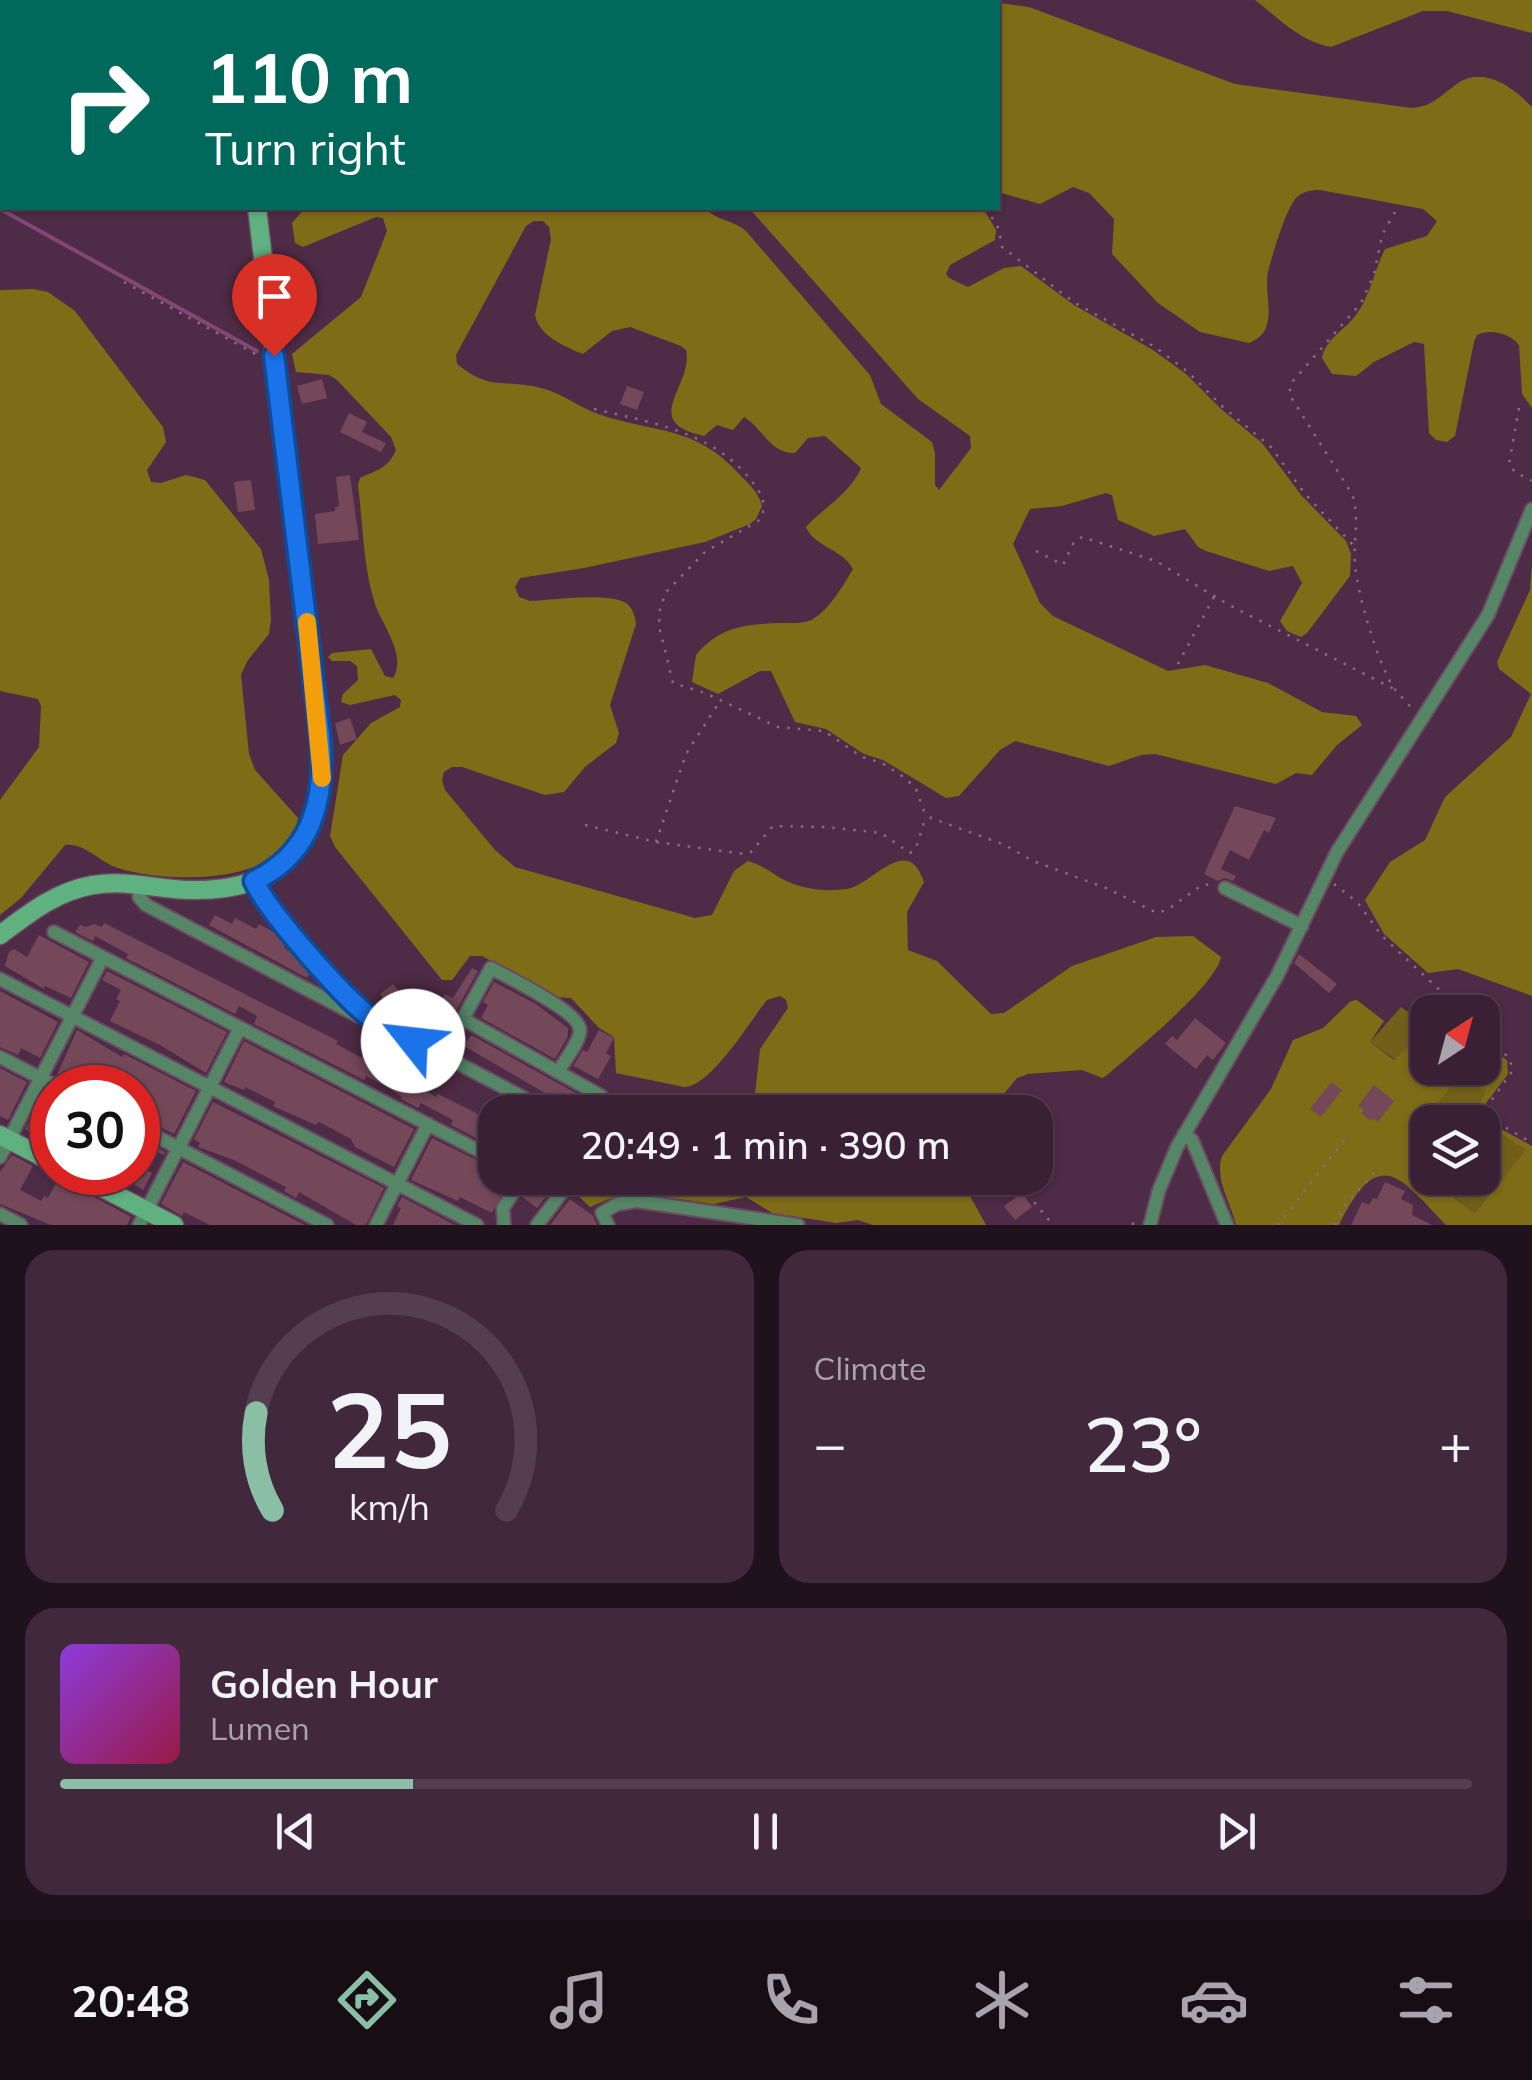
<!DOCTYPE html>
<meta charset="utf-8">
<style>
:root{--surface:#3a2034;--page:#41283c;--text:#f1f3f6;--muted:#aba3ac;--line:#543e4f;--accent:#8abfa5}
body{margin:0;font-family:Mulish,sans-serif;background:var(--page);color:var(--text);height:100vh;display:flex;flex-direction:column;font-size:38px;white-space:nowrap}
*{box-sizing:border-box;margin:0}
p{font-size:32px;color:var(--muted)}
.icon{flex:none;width:55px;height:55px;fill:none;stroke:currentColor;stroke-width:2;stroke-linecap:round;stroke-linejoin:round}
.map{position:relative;height:1225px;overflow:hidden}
.details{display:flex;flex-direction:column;gap:25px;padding:25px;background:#20121d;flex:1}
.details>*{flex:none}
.hud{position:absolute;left:0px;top:0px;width:1000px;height:210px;box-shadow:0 2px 8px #0004,0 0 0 2px var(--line);background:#00695c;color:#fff;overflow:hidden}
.needle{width:65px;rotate:36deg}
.fabs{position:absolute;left:1410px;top:995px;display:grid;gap:20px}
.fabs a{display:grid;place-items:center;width:90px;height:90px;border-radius:20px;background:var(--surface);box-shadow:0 2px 8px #0004,0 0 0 2px var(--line);font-size:50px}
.speed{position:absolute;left:30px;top:1065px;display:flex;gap:20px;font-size:50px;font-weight:700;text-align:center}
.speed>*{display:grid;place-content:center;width:130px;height:130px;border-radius:50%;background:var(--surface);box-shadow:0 2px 8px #0004,0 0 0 2px var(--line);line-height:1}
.speed .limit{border:15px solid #d22;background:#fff;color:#111}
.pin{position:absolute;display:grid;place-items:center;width:85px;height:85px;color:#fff;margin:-102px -42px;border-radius:50% 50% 50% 0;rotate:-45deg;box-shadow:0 0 10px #0007}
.pin .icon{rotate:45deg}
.me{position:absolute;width:110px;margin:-55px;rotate:299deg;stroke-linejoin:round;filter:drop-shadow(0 0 8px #0008)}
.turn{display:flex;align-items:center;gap:35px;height:210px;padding:0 40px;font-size:45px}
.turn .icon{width:130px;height:130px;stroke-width:2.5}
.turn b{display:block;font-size:70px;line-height:85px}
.big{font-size:75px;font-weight:600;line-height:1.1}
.details .widget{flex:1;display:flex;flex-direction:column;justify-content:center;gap:15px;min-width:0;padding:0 35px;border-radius:30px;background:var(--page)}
.details .dial{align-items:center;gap:0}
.dial svg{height:260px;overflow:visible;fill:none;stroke:var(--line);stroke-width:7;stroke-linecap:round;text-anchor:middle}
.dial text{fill:var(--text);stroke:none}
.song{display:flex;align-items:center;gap:30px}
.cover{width:120px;height:120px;border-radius:15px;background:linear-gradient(135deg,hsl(270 70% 55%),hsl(340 70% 35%))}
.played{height:10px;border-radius:5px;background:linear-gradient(90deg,var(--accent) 25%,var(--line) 25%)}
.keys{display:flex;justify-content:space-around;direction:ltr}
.heat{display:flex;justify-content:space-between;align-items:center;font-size:55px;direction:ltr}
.details .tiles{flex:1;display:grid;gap:25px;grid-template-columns:1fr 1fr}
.widget:last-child{grid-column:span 2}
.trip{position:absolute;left:478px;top:1095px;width:575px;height:100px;border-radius:30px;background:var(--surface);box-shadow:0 2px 8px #0004,0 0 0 2px var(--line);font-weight:600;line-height:100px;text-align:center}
.tabs{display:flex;height:160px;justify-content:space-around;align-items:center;background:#170d15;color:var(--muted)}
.tabs .icon{width:70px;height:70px}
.tabs .selected{color:var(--accent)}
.tabs b{font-size:45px;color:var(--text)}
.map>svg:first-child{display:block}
.green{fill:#70601a}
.forest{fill:#7f6c17;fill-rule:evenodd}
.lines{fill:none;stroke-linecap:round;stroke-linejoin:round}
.stream{stroke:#824775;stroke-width:4}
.building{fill:#754859}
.street-casing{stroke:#6b4a63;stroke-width:16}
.secondary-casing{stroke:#6b4a63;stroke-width:21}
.path{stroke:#8a6c83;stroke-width:2.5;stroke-dasharray:2.5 8;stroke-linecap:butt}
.street{stroke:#558767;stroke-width:12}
.secondary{stroke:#5fb280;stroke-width:18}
.route-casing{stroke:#114b97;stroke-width:25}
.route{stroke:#1a73e8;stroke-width:18}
.slow{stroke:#f59e0b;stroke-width:18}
</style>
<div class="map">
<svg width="1532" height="1225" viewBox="0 0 1532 1225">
<rect width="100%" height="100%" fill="#4e2b46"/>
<path class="green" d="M1401,1007L1427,1025L1397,1061L1370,1042Z
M1460,1075H1464L1487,1092L1478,1115L1482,1122H1428L1427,1175L1410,1160L1420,1147L1411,1135Z
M1482,1123L1527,1150L1475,1213L1430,1178H1482Z"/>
<path class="forest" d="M803,0H979L1029,7L1235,84L1412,108C1432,106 1438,98 1454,86C1481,64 1512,86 1532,107V408L1522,394L1519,345C1511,334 1490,328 1477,335L1474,342L1455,436L1447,442L1436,440L1429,433L1424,344L1414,342L1374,362L1356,376L1332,374L1322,358C1325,339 1346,329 1356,315C1371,294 1374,271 1385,249L1427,236L1437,221L1423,209L1320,190C1311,190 1304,191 1297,197C1286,208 1272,256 1268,272C1263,297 1281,331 1249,343L1200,332L1158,303L1112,254L1114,219L1089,193L1073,187L1040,204L998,192V2H793Z
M1255,0H1532V33L1447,11H1423L1331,47C1301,42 1278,18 1255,0Z
M305,208H704C716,220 733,220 746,231L870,375L881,404L932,442L935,453V485L939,490L971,448L970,436L918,399L749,208H983L996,230L995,240L950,265L946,274L949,278L968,287L1004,268L1021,266L1074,305L1153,350L1186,374L1221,409L1262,443L1302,496L1346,541L1351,554L1350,576L1307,633L1301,637L1287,631L1280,621L1302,583L1293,566L1269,571L1206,551L1198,547L1185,529L1154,536L1118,520L1112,495L1106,493L1062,506L1030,509L1013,544L1040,603L1053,616L1168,671L1205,665L1268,683L1322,712L1356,716L1362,725L1337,745L1312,775L1296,773L1276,784L1155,754L1141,755L1109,766L1015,741L1000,750L959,796L946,798L883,760L864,754L826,729L795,722L771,671H760L718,694L692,682L696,655C720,626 747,624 782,623C792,623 804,624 813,619C829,610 844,584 853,569C843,549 814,547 806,527C823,508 851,493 861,468L825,436L808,438L795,453C769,453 763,428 744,417L733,430L717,425L704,436C638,422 694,386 686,350L681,346L630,327L612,331L583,354C564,346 539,336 535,315L551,239L549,227L543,221H534L526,226L456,355L457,364C491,391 500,379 537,387C558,391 574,404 593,412C651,434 694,423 740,475C750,485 759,493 762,506L756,519L750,524L705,542L584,568L520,578L515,587L519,597L530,601C552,600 608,592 626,603C633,608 635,616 636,624L610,705L619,733L616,743L585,767L564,792L545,795L462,767H452L444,772L442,780L445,790L495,850L515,867L695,918L712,915L734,871L748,861C762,865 772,873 784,880C802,889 826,892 846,889C872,886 907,831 924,882L907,912L908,950L937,961L991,1014L1004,1013L1072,966L1156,937L1193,936L1221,957C1216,986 1131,1054 1106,1076L1102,1078L1082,1070L1028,1074L1017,1078L989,1112H753L760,1049L788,1008L786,1000L780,996L767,1000C750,1021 710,1088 684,1087L616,1073L614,1037L599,1028L571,998L555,997L482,956H470L452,980H442L335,847L330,836L343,755L371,723L400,707L401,700L395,695L350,705L341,702L343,694L358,680L357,666L350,661H332L328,657L332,653L371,649L385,676L393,678C407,655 383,627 375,604C363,567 363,524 358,485L360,478C376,470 388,469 396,450L391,437L337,380L329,375L296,372L292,354L361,297L387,231L383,218L376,217L303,247L295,243L292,223Z
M33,289L48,292L75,311L163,427L166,442L147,470L151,482L161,483L186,475L205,480L261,549L269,580L271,620L269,634L248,660L241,675L249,754L255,770L298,818C288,887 170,883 121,869C100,864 87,843 65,845L21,898L0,915V800L39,747L41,706L38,699L0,691V290Z
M1532,563V996L1458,969L1428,973L1384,934L1365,900L1390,862L1425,840L1445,797L1511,737L1531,694L1499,669L1497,662L1530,590Z
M1357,1000L1384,1021L1370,1042L1394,1060L1427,1028L1428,1068H1482L1483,1059L1495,1052L1507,1060L1508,1074L1486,1103L1484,1114L1490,1123L1532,1146V1225H1446C1400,1177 1379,1143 1339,1225H1236C1231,1203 1214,1179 1222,1156L1271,1089L1293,1040L1323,1028L1351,1001ZM1462,1074L1486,1092L1478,1107L1482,1122L1526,1150L1475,1213L1428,1178L1411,1160L1421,1144L1412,1133Z
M581,1178H960L986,1225H873L858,1220L836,1223L772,1213L746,1197L714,1204L637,1193L614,1197L590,1207L576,1194Z"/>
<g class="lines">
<path class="stream" d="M0,79L2,81
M0,209L257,351"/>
</g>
<path class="building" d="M322,379L327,398L302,404L297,386Z
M627,386L644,392L637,410L620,404Z
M349,413L367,422L362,432L386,443L381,452L340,432Z
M350,475L359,540L318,544L315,514L335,511V507L339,506L336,477Z
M251,480L255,510L238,512L234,482Z
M350,718L357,739L340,745L335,723Z
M1235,806L1276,818L1269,833L1264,830L1249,860L1230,850L1221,869L1236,876L1233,881L1225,878L1218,881L1204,874Z
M215,915L232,924L235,918L256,929L259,924L283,937L287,942L284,948L296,955L311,970L307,978L209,925Z
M104,923L338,1041L336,1044L362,1058L363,1055L406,1074L404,1078L436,1097L438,1094L476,1113L495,1125V1148L451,1125L453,1120L421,1103L418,1108L401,1099L402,1097L387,1087L366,1076L364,1080L254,1024L257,1016L239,1006L235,1014L126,958L128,954L95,936L93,941L75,932L80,925L86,927L94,924L102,927Z
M39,935L89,962L71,998L45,986L44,989L5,966L9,952L14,949L27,957Z
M1299,954L1337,984L1329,993L1294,963Z
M472,968L478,971L442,1036L422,1025L445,994L453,998Z
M107,971L227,1032L206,1073L160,1045L110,1021L120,1001L116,999L121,990L102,980Z
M494,982L536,1004L568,1028V1036L555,1059L481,1018L488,1005L483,1002Z
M393,984L408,1002L395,1012L380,994Z
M0,991L58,1022L40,1058L21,1048L18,1055L0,1047Z
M1195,1018L1226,1043L1213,1060L1207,1055L1196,1069L1165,1044L1172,1036L1177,1040Z
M77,1030L122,1057L124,1054L196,1091L174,1134L146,1120L148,1115L138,1110V1088H87L76,1082L74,1086L57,1075Z
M599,1030L614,1038L606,1053L611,1056L598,1079L574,1066L572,1068L583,1050L587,1052Z
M471,1035L574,1092L600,1108L601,1112H557L562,1103L464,1046Z
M244,1041L414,1129L394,1167L355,1147L351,1139L323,1124L318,1122L316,1125L284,1111L273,1106L275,1102L245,1087L244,1090L224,1082Z
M0,1068L27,1082L8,1120L0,1116Z
M1331,1082L1342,1090L1321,1117L1310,1109Z
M1374,1085L1394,1101L1378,1122L1373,1118L1371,1121L1361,1113L1364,1110L1358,1106Z
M45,1092L52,1095V1145L25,1129Z
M213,1102L384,1188L366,1225H356L299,1192L296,1198L284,1191L286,1187L234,1160L198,1147L200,1143L194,1139Z
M138,1138L165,1152L164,1155L157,1152L147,1170L152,1173L143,1190L114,1172H138Z
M432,1138L495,1169V1178H510L492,1213L460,1197L458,1201L411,1180Z
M12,1155L33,1166L20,1190L41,1201L44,1196L48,1198L59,1178L131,1217L127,1225H51L0,1204V1172Z
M183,1162L305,1225H210L184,1212L182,1216L161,1204Z
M533,1178H560L537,1208L522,1197Z
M1385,1182L1405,1191L1401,1199L1413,1205L1412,1215L1432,1225H1351L1362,1202L1369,1205L1373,1198L1377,1199Z
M1022,1193L1032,1207L1015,1220L1004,1206Z
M402,1197L455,1225H393L401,1208L397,1206Z
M570,1199L593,1216L597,1225H550Z"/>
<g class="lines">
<g class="street-casing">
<path id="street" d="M254,881L261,895L308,952L370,1017L524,1098L539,1112
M141,885L139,897L146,905L358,1016L363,1010
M1225,888L1302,926
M54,932L495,1159
M0,979L477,1225
M463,1019L601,1096L608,1102L611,1112
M442,1056L491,968C507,977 580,1012 580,1030C580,1042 564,1061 558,1072
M0,1057L60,1088
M138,1127L327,1225
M1184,1134L1192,1140L1227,1225
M0,1157L103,957
M0,1214L21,1225
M139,1225L240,1028
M376,1225L428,1124
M504,1225L503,1208L523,1178
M537,1225L573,1178
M608,1225L602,1213L617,1204L637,1201L798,1225
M1150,1225L1159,1190L1177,1147L1277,976L1337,852L1488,615L1532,509"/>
</g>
<g class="secondary-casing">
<path id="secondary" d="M208,0L216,2
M228,2L229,0
M0,935C29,913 57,891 93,885C127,879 159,890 193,890C297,891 328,828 320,734L257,208
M0,1135L52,1162
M72,1172L174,1225"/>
</g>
<path class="path" d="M986,208L999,229L1002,247L1075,303L1155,347L1188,372L1223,407L1271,447L1305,494L1353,545
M1395,212L1382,235L1374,275L1361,303L1292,382L1289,394L1352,494C1360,517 1353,540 1355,564C1357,593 1379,669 1396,691C1401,697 1407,702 1412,709
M124,282L259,356
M1519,408L1509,464L1515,472L1532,481
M594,409C661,425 726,434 763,498V514L758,521L705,552L667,591L660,608L659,626L673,683L705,693L778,727L824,731L862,757L882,763L905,778L916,789L924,811L931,818L1005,845L1033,861L1106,888L1157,913L1167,910L1202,885L1214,884
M1036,551L1063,565L1074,542L1082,537L1156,561L1229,605L1394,689
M1178,664L1214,597
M585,825L656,842L744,854L751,852L773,826L826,827L881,833L910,853L916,848L926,816
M656,842L686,754L720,701
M1334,884L1358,903L1382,936L1463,1012
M1482,1032L1509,1058L1513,1070L1488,1105V1117L1532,1143
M1014,1178L1053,1225
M1133,1225V1220
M1278,1225L1346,1138
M1335,1225L1346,1204L1374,1173"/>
<use href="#street" class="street"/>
<use href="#secondary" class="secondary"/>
</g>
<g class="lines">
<g class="route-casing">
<path id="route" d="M274,356L320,734C326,795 315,852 254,881C269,913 342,996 371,1018C384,1027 399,1034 413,1041"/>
</g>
<use href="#route" class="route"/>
<path class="slow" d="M307,622L322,778"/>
</g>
</svg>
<div class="fabs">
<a><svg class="needle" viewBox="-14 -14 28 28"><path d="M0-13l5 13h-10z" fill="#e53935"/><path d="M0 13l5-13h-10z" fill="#aba3ac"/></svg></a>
<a><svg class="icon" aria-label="layers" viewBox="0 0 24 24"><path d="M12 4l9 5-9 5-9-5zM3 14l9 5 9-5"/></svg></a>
</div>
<div class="speed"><div class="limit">30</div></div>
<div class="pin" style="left:274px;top:356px;background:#d93025"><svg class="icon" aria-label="arrive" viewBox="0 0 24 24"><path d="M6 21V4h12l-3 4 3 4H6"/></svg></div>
<svg class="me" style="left:413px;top:1041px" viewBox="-20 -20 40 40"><circle r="19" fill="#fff"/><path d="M0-13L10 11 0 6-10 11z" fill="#1a73e8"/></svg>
<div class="trip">20:49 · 1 min · 390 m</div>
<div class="hud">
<div class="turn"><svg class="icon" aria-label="right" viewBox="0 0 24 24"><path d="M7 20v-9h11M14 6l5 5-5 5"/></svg><div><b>110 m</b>Turn right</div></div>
</div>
</div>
<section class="details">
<div class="tiles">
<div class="widget dial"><svg viewBox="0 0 100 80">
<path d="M14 69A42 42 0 1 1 86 69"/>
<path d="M14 69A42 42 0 0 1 9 39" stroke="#8abfa5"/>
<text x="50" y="56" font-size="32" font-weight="700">25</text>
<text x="50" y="72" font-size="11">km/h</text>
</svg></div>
<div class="widget"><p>Climate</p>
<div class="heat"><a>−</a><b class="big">23°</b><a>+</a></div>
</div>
<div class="widget">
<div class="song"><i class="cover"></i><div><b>Golden Hour</b><p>Lumen</p></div></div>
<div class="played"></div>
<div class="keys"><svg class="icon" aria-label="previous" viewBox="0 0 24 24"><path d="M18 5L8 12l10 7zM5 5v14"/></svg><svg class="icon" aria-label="pause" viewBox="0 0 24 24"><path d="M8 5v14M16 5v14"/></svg><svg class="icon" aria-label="next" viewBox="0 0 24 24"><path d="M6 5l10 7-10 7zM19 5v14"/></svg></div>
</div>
</div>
</section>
<nav class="tabs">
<b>20:48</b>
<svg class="icon selected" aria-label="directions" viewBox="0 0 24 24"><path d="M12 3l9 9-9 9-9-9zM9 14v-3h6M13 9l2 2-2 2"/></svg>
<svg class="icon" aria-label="music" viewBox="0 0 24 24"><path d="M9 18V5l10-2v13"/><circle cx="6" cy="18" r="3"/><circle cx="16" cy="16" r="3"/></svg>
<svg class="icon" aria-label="phone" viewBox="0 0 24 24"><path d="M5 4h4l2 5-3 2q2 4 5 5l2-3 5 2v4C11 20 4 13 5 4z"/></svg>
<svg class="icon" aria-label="climate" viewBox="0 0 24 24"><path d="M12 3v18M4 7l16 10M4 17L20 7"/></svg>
<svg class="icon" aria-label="car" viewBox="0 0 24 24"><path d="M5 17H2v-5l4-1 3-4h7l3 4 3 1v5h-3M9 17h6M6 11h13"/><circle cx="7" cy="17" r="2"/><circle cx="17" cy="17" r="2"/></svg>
<svg class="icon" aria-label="filters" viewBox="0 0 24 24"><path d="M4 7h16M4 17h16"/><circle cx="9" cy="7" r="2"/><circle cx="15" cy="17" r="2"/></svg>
</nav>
